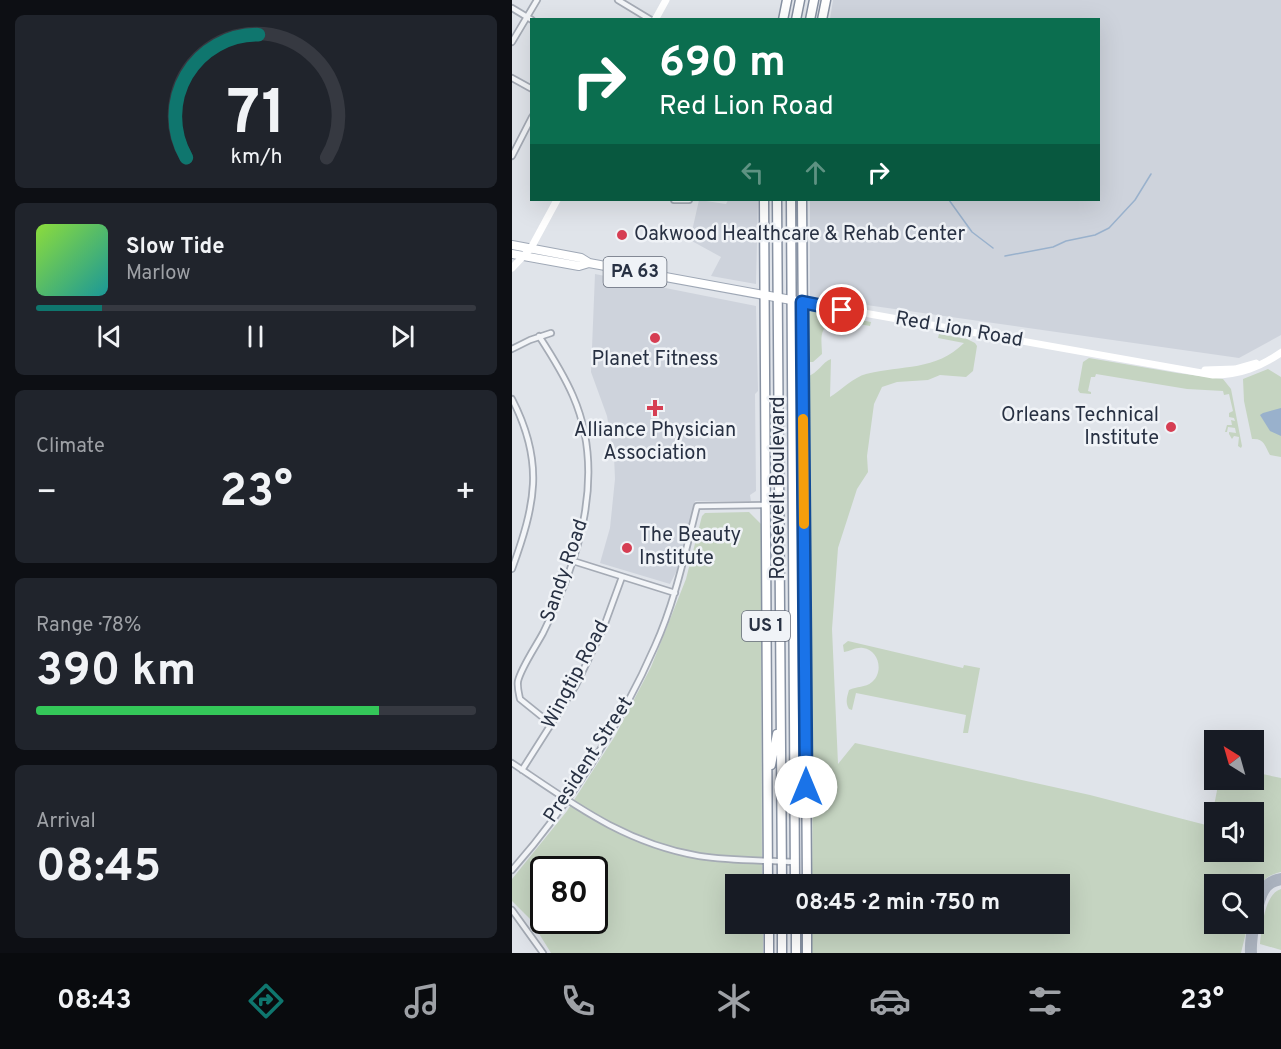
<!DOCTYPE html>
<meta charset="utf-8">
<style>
:root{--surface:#171b24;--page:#20242c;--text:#f1f3f6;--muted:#9ea1a6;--line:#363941;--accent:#0f766e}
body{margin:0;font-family:Overpass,sans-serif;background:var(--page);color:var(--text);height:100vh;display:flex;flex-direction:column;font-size:22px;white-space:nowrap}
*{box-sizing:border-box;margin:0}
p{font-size:20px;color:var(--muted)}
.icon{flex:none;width:33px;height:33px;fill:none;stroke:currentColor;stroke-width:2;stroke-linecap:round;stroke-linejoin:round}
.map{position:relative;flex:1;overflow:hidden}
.sheet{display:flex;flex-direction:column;gap:15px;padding:15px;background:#0d0f14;width:512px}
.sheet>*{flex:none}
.top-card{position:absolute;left:18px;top:18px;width:570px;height:183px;border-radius:0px;box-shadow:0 6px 24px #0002;background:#0b6e4f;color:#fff;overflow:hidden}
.needle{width:39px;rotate:323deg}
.tools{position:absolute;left:692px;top:730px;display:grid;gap:12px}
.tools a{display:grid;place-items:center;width:60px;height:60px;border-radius:0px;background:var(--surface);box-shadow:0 6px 24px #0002;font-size:30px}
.speed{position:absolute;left:18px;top:856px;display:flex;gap:12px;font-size:30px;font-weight:700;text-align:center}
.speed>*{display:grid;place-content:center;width:78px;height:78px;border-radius:50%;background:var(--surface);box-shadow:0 6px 24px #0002;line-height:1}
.speed .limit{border:3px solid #111;border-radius:9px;background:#fff;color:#111}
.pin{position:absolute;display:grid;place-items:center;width:51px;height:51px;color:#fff;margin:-26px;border:3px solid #fff;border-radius:50%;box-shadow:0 2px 6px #0007}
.me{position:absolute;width:66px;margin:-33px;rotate:0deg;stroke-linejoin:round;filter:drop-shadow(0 0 4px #0008)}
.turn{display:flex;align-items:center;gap:21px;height:126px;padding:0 30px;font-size:27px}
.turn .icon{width:78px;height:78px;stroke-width:2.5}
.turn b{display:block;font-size:42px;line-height:51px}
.lanes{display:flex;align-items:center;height:57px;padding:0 30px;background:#0003;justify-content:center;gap:30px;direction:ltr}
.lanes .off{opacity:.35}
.big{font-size:45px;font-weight:700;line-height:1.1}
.sheet .widget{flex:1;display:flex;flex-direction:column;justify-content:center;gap:9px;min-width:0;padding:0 21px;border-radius:9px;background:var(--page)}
.sheet .dial{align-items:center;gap:0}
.dial svg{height:156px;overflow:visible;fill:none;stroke:var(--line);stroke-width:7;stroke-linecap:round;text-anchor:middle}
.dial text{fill:var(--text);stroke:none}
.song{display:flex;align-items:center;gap:18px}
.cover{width:72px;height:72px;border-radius:9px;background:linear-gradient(135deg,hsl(90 70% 55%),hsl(180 70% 35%))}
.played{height:6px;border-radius:3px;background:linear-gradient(90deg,var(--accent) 15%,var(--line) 15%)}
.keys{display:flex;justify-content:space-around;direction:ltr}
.heat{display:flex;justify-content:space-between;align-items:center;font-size:33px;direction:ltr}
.charge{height:9px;border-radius:4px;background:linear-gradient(90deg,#34c759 78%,var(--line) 0)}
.trip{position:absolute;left:213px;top:874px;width:345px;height:60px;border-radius:0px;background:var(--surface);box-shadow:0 6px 24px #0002;font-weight:700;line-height:60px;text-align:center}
.menu{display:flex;height:96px;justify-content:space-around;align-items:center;background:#090b0e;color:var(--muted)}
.menu .icon{width:42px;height:42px}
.menu .on{color:var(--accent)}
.menu b{font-size:27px;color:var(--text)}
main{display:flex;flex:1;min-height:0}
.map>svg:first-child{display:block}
.built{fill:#ced3dc}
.green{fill:#c5d4c1;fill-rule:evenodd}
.water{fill:#99b1cc}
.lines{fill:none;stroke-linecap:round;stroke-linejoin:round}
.stream{stroke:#99b1cc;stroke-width:1.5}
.taxiway{stroke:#acb4c0;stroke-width:12}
.street-casing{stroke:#a5abb5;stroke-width:8}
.primary-casing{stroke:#9fa8b6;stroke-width:10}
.highway-casing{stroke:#8791a2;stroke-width:11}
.street{stroke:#f3f5f8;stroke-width:4.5}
.secondary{stroke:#fff;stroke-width:7}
.primary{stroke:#fff;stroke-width:8}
.highway{stroke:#fff;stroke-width:8}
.route-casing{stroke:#114b97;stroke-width:15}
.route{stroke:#1a73e8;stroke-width:10}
.slow{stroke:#f59e0b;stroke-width:10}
.poi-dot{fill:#d63e53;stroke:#f0f3f7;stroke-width:2}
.labels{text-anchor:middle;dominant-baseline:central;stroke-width:5;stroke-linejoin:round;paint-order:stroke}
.shield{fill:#f0f3f7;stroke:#646b79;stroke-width:1.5}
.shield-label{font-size:18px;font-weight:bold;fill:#283143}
.poi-label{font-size:20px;fill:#283143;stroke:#f0f3f7;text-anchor:start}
.street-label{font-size:20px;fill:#283143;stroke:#f0f3f7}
</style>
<main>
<section class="sheet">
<div class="widget dial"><svg viewBox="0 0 100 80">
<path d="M14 69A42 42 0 1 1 86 69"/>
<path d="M14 69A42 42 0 0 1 51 6" stroke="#0f766e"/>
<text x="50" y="56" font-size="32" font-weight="700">71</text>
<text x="50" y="72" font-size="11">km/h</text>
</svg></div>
<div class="widget">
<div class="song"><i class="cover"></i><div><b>Slow Tide</b><p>Marlow</p></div></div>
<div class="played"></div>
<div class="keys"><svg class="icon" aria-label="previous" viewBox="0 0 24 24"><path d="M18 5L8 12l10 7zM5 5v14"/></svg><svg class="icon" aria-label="pause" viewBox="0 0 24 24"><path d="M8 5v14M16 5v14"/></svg><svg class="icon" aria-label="next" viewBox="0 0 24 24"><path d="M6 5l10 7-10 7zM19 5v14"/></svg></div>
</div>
<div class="widget"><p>Climate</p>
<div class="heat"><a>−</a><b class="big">23°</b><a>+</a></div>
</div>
<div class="widget"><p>Range · 78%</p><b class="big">390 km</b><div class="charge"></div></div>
<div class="widget"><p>Arrival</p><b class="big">08:45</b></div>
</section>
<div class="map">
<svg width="770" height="953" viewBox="0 0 770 953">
<rect width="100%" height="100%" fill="#e0e4ea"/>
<path class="built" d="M321,0H769V335L727,358L298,297V200H586V20L318,19Z
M187,200L214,204L216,200H246L244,284L199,276L209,257L178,240Z
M83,274L244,306L246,391L243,394L244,491L238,495L239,501H183L165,570L158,584L88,563L98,528L103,479L102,456L95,416L79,372Z"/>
<path class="green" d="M300,311L359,322L358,326L320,319L319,324C306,328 310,343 310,354L301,362H295L294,328L296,327L297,313Z
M427,334L455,339L463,343L465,346L461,371L454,377L428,375L416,380L385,382L370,387L362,404L355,456L356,472L345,489L326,548L320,629L326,764L343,743L578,795L694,825L698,809L702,806L707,780H741V772L769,778V872C750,876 745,887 741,905V885H702V924H736L729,953H299V924H548V885H300L301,746L297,682V450L294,377C307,373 310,362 319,359L318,397C329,390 342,377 354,374C390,365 424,371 452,343L426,338ZM702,813H741V852H702Z
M577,358L665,373L711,379L719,389L730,446L729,448L726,446L727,437L722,436L720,439L717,434V432L724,433L723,428L716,427L715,432H713L715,425H720L719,420L723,421L722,418L717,417V413L721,411L717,394L712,395L711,391L675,389L584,374L583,377H579L576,391L579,392V394L568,393L566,390L571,362Z
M756,369L769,377V457L758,455C753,446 752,438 740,439L732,401L731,379Z
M237,512L249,524L250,885H224V924H251V953H39L18,919L0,901V879L55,811L103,736L139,667L174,579L190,516L193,513ZM32,870H82V921H32Z
M336,641L451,668L452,665L468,668L456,733H451L454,715L344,693L340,710L337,709C333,702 335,697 337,690C345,686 353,688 360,682C372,672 367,650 351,648C344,647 339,651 332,652L331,645Z
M769,889H770L769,950L748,944C750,928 752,894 769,889Z"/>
<path class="water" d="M769,408H770L769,436L758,431L748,415L751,413Z"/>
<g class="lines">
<path class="stream" d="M437,200L460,232L481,248
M493,256L541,247L554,241L583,235L597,228L623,200L639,174"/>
<path class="taxiway" d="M739,953C738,940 745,898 753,888C757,882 763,880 770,879"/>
<g class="street-casing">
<path id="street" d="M106,0L139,20
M0,8L20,20
M0,42L25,0
M0,78L20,89
M0,156L20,117
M162,200H177
M27,336C40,356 52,375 61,396C95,474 67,560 31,633C24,646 9,668 6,681C5,687 7,694 8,699L39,724
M0,349L18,340L39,333
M0,399C33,463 23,505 0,569
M61,561L163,593
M0,763C61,804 112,843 187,856C219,861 251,860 283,862
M10,770L64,685L91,629L110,577
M0,870C55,808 110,722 143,646C163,602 173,553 185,506L253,505
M0,910L31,953"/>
</g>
<g class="primary-casing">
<path id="primary" d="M0,245L69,258L77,263L290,302
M0,254L67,266L77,263"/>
</g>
<g class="highway-casing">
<path id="highway" d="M271,20L275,0
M284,20L288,0
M298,20L302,0
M310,20L314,0
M252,200L256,885
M265,200L270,885
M279,200L283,885
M290,200L295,885
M259,765L265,734
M257,924V953
M270,924V953
M284,924V953
M295,924V953"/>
</g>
<use href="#street" class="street"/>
<path class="secondary" d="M143,20L154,0
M0,268L19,248L45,200
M290,302L701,375C728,375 748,367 770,352
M693,370L723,369L744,363"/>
<use href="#primary" class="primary"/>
<use href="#highway" class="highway"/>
</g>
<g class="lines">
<g class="route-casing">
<path id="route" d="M294,787L290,302L330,310"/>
</g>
<use href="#route" class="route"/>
<path class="slow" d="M291,419L292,524"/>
</g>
<g class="poi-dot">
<circle cx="110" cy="235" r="6"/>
<circle cx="143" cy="338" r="6"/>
<path d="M140 399h6v6h6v6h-6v6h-6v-6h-6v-6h6z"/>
<circle cx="659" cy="427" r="6"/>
<circle cx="115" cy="548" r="6"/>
</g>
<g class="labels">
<g class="shield">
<rect x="91.5" y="257" width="63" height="30" rx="4.5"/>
<rect x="230" y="611" width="48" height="30" rx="4.5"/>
</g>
<g class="shield-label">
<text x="123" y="272">PA 63</text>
<text x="254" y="626">US 1</text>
</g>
<g class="poi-label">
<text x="122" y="235">Oakwood Healthcare &amp; Rehab Center</text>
<text x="143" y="360" text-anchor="middle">Planet Fitness</text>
<text x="647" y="416" text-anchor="end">Orleans Technical<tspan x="647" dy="23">Institute</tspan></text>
<text x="143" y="431" text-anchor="middle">Alliance Physician<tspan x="143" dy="23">Association</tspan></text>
<text x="127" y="536">The Beauty<tspan x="127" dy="23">Institute</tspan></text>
</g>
<g class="street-label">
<text transform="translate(447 330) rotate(10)">Red Lion Road</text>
<text transform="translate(267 488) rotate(-90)">Roosevelt Boulevard</text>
<text transform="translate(53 571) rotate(-71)">Sandy Road</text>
<text transform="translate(64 675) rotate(-62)">Wingtip Road</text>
<text transform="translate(77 760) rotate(-57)">President Street</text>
</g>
</g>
</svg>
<div class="tools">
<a><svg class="needle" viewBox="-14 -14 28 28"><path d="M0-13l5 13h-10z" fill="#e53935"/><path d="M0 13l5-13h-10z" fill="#9ea1a6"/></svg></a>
<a><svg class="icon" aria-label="sound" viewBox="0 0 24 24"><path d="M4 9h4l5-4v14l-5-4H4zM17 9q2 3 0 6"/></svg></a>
<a><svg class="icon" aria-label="search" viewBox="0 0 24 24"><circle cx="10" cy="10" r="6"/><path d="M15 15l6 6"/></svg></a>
</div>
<div class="speed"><div class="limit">80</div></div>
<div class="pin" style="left:330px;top:310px;background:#d93025"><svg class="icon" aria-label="arrive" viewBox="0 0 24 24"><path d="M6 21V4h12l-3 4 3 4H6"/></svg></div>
<svg class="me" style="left:294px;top:787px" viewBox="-20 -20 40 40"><circle r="19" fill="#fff"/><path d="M0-13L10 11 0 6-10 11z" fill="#1a73e8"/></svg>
<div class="trip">08:45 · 2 min · 750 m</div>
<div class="top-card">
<div class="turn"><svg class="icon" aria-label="right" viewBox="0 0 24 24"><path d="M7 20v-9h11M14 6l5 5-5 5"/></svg><div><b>690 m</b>Red Lion Road</div></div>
<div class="lanes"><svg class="icon off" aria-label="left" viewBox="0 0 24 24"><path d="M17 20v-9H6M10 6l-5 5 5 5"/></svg><svg class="icon off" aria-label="ahead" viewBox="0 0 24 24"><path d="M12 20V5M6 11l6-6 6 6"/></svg><svg class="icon" aria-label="right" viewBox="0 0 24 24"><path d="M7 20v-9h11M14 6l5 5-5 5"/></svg></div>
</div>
</div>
</main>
<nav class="menu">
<b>08:43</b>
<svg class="icon on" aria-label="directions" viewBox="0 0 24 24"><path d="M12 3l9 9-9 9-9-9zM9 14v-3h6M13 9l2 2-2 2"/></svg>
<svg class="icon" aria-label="music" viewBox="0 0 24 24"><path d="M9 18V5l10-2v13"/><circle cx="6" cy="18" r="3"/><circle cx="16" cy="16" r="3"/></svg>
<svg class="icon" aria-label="phone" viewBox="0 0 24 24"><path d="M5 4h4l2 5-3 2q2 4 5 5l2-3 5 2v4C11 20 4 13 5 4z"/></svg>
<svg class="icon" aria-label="climate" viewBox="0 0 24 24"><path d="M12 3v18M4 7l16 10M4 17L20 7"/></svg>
<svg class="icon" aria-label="car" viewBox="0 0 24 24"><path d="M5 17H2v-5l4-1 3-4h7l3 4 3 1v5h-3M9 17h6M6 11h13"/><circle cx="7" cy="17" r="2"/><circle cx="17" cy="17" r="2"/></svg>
<svg class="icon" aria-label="filters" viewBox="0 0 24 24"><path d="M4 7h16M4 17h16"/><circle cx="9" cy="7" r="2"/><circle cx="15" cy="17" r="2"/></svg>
<b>23°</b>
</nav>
